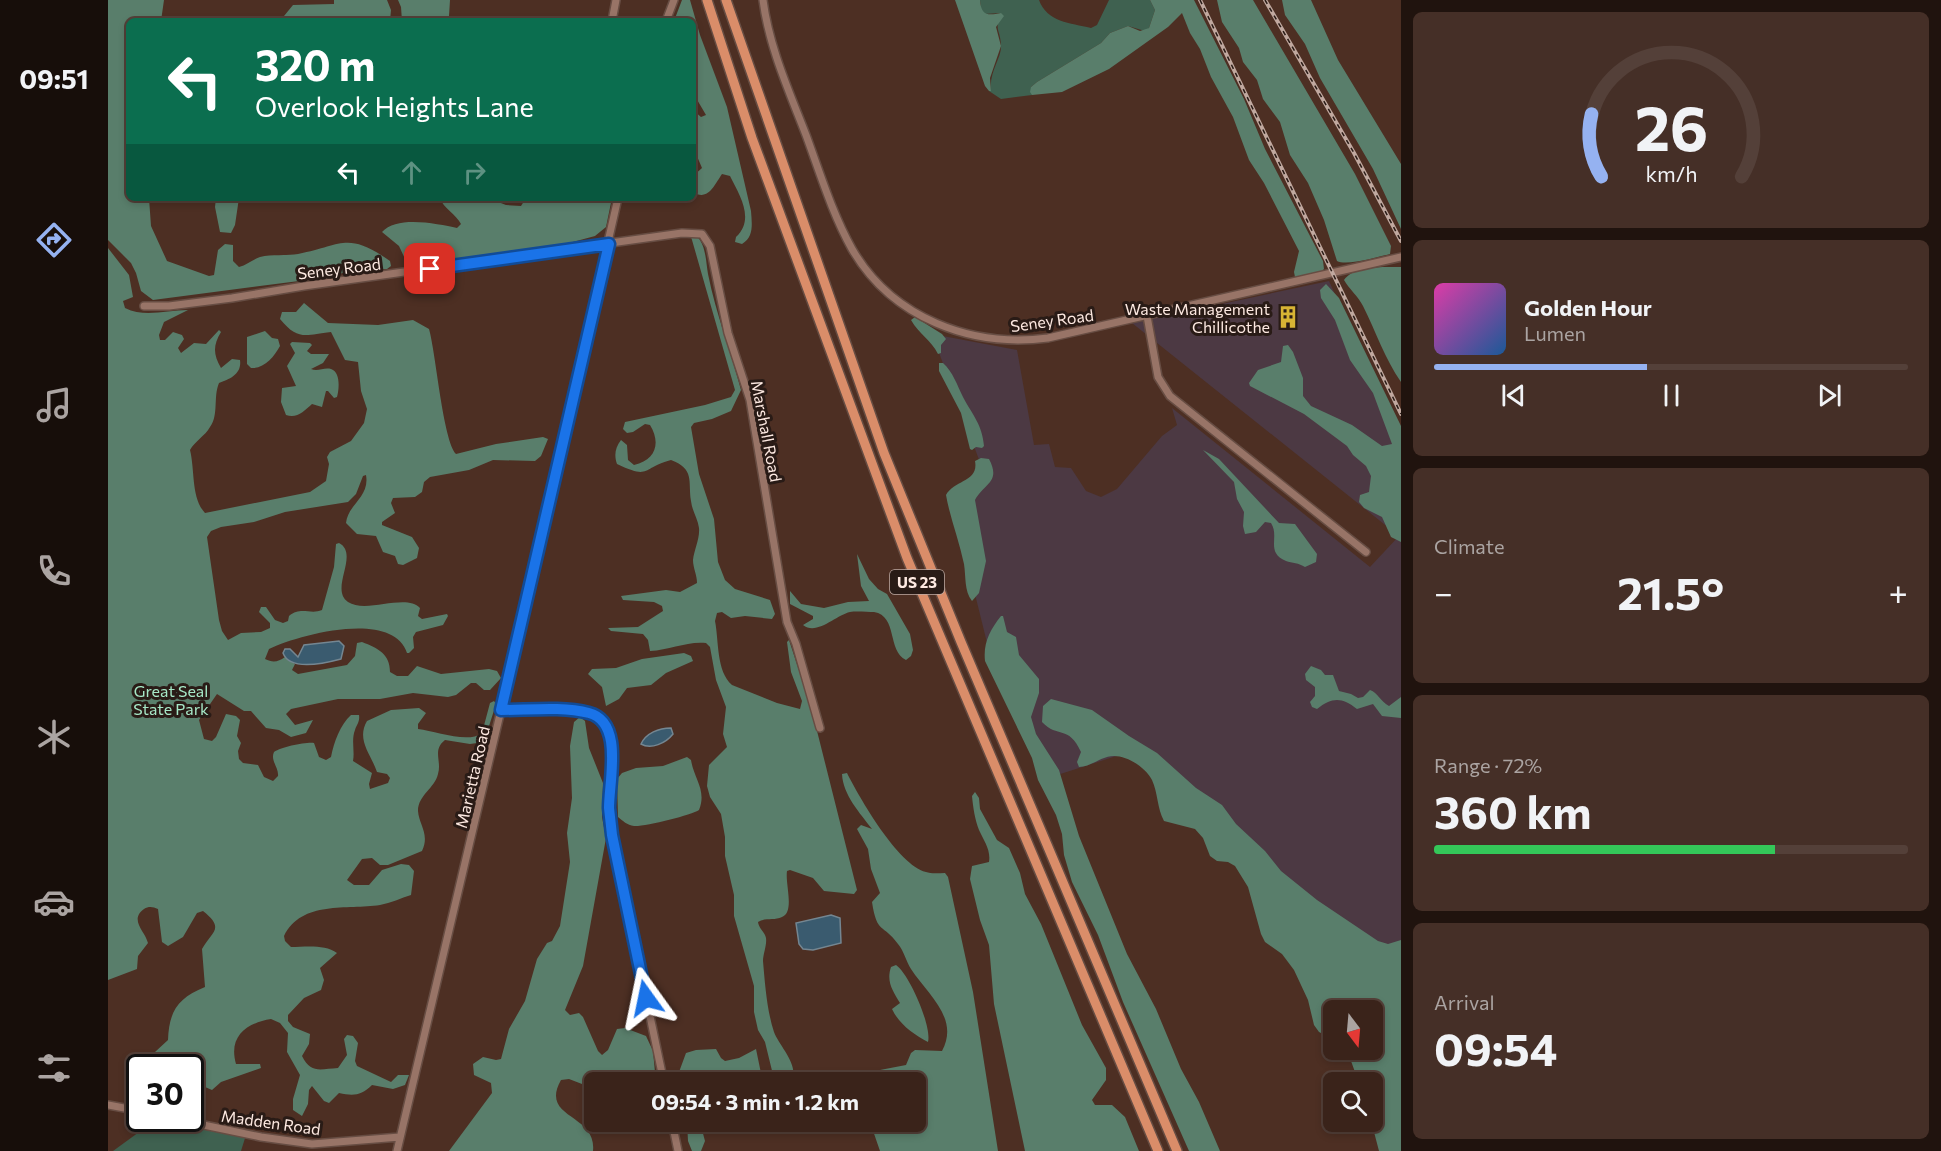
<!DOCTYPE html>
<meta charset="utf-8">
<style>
:root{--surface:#3a231a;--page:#452f27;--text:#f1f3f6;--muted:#aba4a2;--line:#544039;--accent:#95b2f1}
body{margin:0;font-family:Commissioner,sans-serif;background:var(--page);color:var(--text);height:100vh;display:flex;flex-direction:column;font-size:22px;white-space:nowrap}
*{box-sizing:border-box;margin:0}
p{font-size:20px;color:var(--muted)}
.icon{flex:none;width:33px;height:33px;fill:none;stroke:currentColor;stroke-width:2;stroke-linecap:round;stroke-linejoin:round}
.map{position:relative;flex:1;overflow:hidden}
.side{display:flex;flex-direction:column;gap:12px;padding:12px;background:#20130e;width:540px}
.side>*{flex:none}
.top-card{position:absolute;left:18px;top:18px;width:570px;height:183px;border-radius:9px;box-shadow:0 3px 9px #0003,0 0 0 2px var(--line);background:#0b6e4f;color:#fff;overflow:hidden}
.needle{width:39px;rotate:164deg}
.fabs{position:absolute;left:1215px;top:1000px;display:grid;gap:12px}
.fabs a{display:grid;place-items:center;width:60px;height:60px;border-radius:9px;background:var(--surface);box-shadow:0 3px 9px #0003,0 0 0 2px var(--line);font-size:30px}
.speed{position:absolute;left:18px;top:1054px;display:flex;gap:12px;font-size:30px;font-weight:700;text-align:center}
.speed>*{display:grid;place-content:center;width:78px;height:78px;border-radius:50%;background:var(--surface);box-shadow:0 3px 9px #0003,0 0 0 2px var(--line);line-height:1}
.speed .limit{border:3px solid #111;border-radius:9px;background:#fff;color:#111}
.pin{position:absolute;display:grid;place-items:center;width:51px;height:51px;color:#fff;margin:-26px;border-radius:12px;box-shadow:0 3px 9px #0006}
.me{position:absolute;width:66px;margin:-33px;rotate:348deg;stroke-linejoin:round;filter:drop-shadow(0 0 4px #0008)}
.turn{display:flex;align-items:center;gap:21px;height:126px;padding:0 30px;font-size:27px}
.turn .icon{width:78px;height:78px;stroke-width:2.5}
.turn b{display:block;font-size:42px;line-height:51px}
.lanes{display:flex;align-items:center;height:57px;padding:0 30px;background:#0003;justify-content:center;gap:30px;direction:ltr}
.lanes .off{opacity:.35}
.big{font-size:45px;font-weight:700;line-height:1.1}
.side .card{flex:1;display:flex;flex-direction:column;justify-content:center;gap:9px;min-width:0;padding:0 21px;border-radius:9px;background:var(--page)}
.side .dial{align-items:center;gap:0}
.dial svg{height:156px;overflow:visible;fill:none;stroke:var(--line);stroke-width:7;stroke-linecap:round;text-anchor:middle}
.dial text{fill:var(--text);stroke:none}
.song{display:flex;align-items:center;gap:18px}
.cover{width:72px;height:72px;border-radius:9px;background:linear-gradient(135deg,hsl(320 70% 55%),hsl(210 70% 35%))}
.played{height:6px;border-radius:3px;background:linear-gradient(90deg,var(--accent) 45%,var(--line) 45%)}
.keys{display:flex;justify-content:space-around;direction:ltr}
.heat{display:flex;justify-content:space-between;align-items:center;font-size:33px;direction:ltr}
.charge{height:9px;border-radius:4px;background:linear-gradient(90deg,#34c759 72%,var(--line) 0)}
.trip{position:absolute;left:476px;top:1072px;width:342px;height:60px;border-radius:9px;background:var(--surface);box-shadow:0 3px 9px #0003,0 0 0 2px var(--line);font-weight:700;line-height:60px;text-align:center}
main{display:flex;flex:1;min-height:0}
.tab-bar{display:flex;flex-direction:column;width:108px;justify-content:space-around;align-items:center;background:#170e0a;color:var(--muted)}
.tab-bar .icon{width:42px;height:42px}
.tab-bar .on{color:var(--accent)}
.tab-bar b{font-size:27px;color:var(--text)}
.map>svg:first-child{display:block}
.industrial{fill:#4c3943}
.green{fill:#3f6150}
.forest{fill:#597e6b}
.water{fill:#3a5b6f;stroke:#748691;stroke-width:1.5}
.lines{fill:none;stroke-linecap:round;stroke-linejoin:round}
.minor-casing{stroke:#674d43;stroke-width:10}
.highway-casing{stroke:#674d43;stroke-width:12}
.minor{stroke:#987467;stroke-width:7}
.highway{stroke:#da8d69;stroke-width:9}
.rail-casing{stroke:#c0a89f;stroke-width:4}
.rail{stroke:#291b16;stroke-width:1.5;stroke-dasharray:4.5;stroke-linecap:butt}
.route-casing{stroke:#114b97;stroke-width:15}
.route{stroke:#1a73e8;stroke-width:10}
.labels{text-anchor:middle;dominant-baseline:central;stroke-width:6;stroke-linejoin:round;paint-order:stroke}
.shield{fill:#291b16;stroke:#bdaba4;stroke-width:1.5}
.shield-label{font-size:15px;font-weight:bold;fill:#fde9e1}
.street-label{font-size:16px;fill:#fde9e1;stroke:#291b16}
.poi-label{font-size:16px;fill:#fde9e1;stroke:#291b16;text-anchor:end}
.park-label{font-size:16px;fill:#a6e8c7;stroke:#291b16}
</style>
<main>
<nav class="tab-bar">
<b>09:51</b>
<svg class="icon on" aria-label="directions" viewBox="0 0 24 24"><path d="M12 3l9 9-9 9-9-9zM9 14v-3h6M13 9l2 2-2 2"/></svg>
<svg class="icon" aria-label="music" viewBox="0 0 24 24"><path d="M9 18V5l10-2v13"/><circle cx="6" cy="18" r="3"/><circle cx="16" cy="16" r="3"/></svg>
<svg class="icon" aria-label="phone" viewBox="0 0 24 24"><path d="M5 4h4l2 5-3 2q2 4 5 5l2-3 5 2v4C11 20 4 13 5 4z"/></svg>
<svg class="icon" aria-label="climate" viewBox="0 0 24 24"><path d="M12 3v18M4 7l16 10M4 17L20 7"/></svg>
<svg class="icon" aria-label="car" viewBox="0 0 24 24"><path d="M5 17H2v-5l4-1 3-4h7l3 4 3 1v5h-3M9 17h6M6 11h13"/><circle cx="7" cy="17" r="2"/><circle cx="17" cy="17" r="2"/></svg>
<svg class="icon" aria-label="filters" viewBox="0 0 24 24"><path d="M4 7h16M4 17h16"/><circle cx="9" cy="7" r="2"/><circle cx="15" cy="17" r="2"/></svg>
</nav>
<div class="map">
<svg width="1293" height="1151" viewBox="0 0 1293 1151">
<rect width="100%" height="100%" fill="#4d2f23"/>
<path class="industrial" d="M1221,281L1293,440V950L1250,957L1024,751L943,777L885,667L843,497L879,481L824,334L909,350L926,445L941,444L947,467L963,468L978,491L993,497L1009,489L1054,436L1069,425L1064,408L1262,567L1291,536L1024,323Z"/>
<path class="green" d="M872,0H931C939,22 962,23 983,28L989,25L1001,0H1042L1047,10L1041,28L1037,31L1020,26L1002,33L993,43L929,82L923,87L924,95L893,99L881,91L883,90C881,71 894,58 893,45C892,28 886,32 893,13L876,14L873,9Z
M49,1119H59L138,1135L133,1151H5Z"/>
<path class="forest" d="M0,0H56L53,21H21V198H41L43,226L59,261L101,276L106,275L110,250L117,244L125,245V261L131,267C139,265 144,260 152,257C164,254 178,256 190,254C235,245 239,231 282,261L283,266L279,269L246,271L191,281L45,300L33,291L28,273L23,263L0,240Z
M226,0H279L283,10L282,21H175L176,16L185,5L226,4Z
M290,0H342L341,16L338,21H294L293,7Z
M574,0H582L592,35L619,107L643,211C644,224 646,237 634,244L627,242L628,237C647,219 632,196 622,176L614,174C607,184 600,202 585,192V176L594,168L585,147V110L593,117L598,115L588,98L585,87V21H566Z
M847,0H872C873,15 879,16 893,13L896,16L888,27L893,46L882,78L883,91H881L877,86Z
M1042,0H1086L1136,99L1157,149L1215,261L1216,269L1212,273L1187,277L1186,272L1191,251L1156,183L1141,160L1125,117L1103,77L1092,49L1082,33L1074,13L1060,27L1001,69L954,92L924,95L922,92L923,87L929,82L993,43L1002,33L1020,26L1032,31L1041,28L1047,10Z
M1109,0H1145L1247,174L1283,246L1282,254C1269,257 1239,266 1229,261L1216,220L1200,183L1182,155L1172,122L1155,99L1149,80L1135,62L1131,48L1114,22Z
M1174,0H1203L1230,60L1293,164V229L1265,169L1212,78L1197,44L1177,15Z
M108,198H131L127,225L123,233L112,232L107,207Z
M332,198H380L398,205L413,206L418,198H504L498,227L487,236L461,243L304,265L298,261L291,246L274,232C289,215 330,224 349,228L353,224C348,214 335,208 332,198Z
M588,236C598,243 598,263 600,274C608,314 623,352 633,390L623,411L604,419L586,423L583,427L591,474L606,519L610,562L617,580L627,589L662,600L667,614L664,619L637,616L623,618L614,612L609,613L607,621C611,641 608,671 624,685L669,703L692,709L694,701L683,672L679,642L681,640L703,707L749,890L746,894L716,891L705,878L682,870L679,871C677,884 687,912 674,917C666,921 658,917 650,922C651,929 657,932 658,938C659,945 655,954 655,961C657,984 659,1011 666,1032C671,1046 693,1066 683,1083H667L657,1042L650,1030L646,1012V986L626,916V895L617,856V837L613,814L602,797L599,786L601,765L619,747L615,734L618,707L608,680L602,647L598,643C579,641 562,650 542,651L540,640L535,634L503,631L500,628L530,627L555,611L554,606L546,602L515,600L513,596L558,590L572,592L589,583C589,575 585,568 585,560C586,550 592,539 591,528C590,519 584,511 583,501C580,481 587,469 563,460C533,468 543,480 509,464C506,455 507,448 513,440L519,445L520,460L526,465C548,460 553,443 542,425L537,424L525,432L519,433L515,429L517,422L597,405L623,397L627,390L584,240L583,237Z
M0,248L21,275L25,297L15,301L17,308C37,318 58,310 80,310L56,322L51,335L52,340H57L65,332L74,335L76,339L70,348L73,353L86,343L98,344L111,330L113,332C105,345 105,354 113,368L124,359L132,360C134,374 122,379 111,383C105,397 111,415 102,427C97,436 87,441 82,450C87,470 83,498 97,513L202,492L218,481L221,464L219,457L222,452L243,441L256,423L259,409L253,391L250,362L237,360L223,332C197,335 190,341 172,319L174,312H188L196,303L220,323L270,325L305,320L321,329C328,354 335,440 348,454L388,444L435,437L440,439L433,456L427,461L385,460L361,470L322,477L316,482L314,492L307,497L285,498L283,503L287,513L274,522V525L304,537L311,548L309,558L295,565L290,564L287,556L275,552L268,536L249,534L238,523C240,504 262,497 258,475L255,476L248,494L240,502L177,512L146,522L113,527L103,531L99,537L111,620L114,631L120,640L133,633L153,632L162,628V623L151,612L153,607H158L167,620L175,623L180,621L181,616C193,606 202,615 214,610L226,567L228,544L231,543C252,554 221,589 240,602C258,614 298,593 312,608L310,616L314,619L339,614L340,616L335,625L308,632L305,637L306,648L301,653H299C285,609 190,635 161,649L157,659C165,663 170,662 177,657L187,664L184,670L190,674L239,665L247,656L249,643L254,642C270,648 282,654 282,672L289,676H300L309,666L333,674L381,669L389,671L393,678L382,690H376L368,683H363L348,695L340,697L305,693L272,699H230L183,709L178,714L187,725L205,720L198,733L183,737L171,730L158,728L143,711H136L109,694L91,720L96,739L104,741L108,737L118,714L128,716L132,720L129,736L133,743L130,751L131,759L135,763L150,765L156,777L165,781L170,776C171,768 162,760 166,752C174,747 197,742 206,743L211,757L218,760L223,757C226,742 232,725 243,715H251C252,722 249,724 247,730C243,740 247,751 245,761L264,773L261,784L262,789L280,783L282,778L279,774L269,772C263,754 248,740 259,721L283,710L311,708L318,713L310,724V729C328,731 360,744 374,733L382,703L386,701L388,704L376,742L362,744L337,740C324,750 334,761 330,774C327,788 310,795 310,811C311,825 322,834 314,851L280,865H272L264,858L254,859L239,880L246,885H261L274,870L293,864L301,865L306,871L303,895C293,898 283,903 272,905C239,910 194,900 176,936L177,941L183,947C197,947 217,944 229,953L212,968L216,980L213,990L196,998L180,1015V1021L185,1027L202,1034L201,1044L194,1056C203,1074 212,1069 230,1068L239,1055L236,1039L239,1035L245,1036L250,1043L247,1061L249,1066L283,1082L290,1075H301L297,1085L285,1089L264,1085C253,1096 245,1096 231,1093L221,1103L216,1101L204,1086L201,1090L200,1104L194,1116L185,1110V1099L192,1075L179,1052L180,1033L172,1023L163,1019C139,1023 120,1036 128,1064H152L153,1068L113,1082L104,1090L83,1081L82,1068H44L47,1052L60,1040C61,1011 70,998 97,987L94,949C103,932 118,929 95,911L89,913L75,937L60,946L54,942L50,909C45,907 41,906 36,909C21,920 37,931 40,943L30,956L29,969L0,980Z
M1293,267V382C1277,359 1268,332 1255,306C1250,296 1241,289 1236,280C1246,265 1277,267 1293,267Z
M1218,284L1231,298L1293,426V542L1283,537L1274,517L1256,508L1251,502L1252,495L1261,492L1263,476L1258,466L1245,455L1239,446L1196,414L1142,386L1141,383L1150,370L1173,362L1175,346L1180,345L1185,352L1195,378V396L1203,406L1244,425L1274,446L1284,444L1265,393L1242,360L1227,320L1213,298L1212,290Z
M807,317L834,334L838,339L833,345V353L830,354C823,340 811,334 803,320Z
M157,331L164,338L170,339L172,346C166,357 156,369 143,368L139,364V337Z
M184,342L202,343L204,345L199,351L203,354H221L215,363L203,369C210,372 216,367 223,369C233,372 231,390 229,397L226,398L220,391H218L214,407L204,404C196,411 189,419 178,415L173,402L174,388L188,386L179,366L187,353L182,344Z
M831,363H835C845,372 849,385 855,397C865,416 874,424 876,446L874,448L868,447L864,450L862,449L853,413L831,371Z
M1095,450L1111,459L1171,523L1187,524L1209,554L1208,562L1197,567C1191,563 1184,563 1178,561C1157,552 1172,537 1163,523L1157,522L1148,532L1137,534L1135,526L1136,512L1129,499L1126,482Z
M873,458L881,459C893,482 877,483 867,500L878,561L871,593L864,601C856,591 858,576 856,564C851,540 842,518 838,495C846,480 871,482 867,461Z
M749,554L761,579L770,589L779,594L802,634L805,650L803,656L798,660C779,651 790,616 766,612C760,612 748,611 742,612C728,615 709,636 695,625L705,619V616L682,604V591L693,604L716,608L740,602L761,601L753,586Z
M893,616H895L899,632L908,637L911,655L931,679V693L923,717L928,734L951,770L971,836L1019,954L1048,1009L1073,1069L1091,1102L1112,1151H1081L1015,1002L990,935L964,882L956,855L954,834L948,815L930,780L924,758L877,661C875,643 882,630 893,616Z
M576,653L583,656L585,661L558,673L543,685L519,688L511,699L498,706L494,687L480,674L484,669L508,668L534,659Z
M1203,666L1213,670L1217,675H1225L1231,691L1243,694L1250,698L1255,697L1262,690C1270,693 1272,701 1281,706L1293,697V718L1274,716L1265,704L1249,709C1234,697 1224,697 1209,709L1204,707L1202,702L1207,696V687L1198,680L1197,674Z
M943,699L984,710L1021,736L1049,753L1088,788L1114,805L1128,824L1157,851L1173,871L1209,900L1270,941L1280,944L1293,940V1151H1271L1266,1132L1261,1122H1264V1083H1251L1239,1050H1264V1011H1226L1225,1039L1211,1032L1206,1025L1200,1000L1186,970L1174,954L1157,942L1153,934L1140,887L1127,866L1120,862L1109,861L1102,856L1095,838L1087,829L1056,821C1049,808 1050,793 1044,780C1038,768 1020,756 1006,756C993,756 983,767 971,767L969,762L973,752C960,724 950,739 934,722L935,706Z
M472,717L477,721L481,748L495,783L494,817L498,838L475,966L457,1010L462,1015L471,1013L475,1017L490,1051L494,1055L500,1050L509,1029L517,1028L538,1036L545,1051L548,1083L486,1085L474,1084L461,1079L453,1080C431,1119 489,1113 485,1151H341L384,1093L383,1083L366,1075L365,1064L375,1057L388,1060L393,1059L401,1029L417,1001L429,959L439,943L444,941L452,926L462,862L459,833L464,798L462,746L466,722Z
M579,757L583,760C586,779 599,790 591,810C584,815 536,827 526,826C519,825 515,821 510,817L509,779L514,773L528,768L555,766Z
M739,773C751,797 790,865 818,872C823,874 831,873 837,873L840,877L865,992L890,1151H772L762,1122H807V1083L743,1081L746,1075L798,1065L803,1053L807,1050L834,1051C852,1018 819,994 803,969C798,961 796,951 790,944C775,923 769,935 764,902L772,893L763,869L760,849L749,829L753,825L764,829C752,813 735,795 734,774Z
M867,792L871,798L872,809L889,840L901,848L912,873L917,894L933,924L974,1025L998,1068V1080L984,1100L987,1105H1004L1017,1117L1031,1151H917L886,1004L881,945L872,920L862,879L864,866L881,862C883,850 876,841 871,830C867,820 865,807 864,796Z
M788,965C802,975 824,1027 820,1042C805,1034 791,1024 784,1009L792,1003C785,991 778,982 783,967Z
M608,1049L613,1058L617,1061L631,1058L648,1049L655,1083H576L571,1072L578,1053L588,1050Z
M579,1122H605L593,1126L597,1141L593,1151H584L580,1141Z"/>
<path class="water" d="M231,641L236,646L233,659C218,663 182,672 175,653L177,649H182L190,657L196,645Z
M563,728L565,734C558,743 543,750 533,744C538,733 551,728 563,728Z
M723,915L732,918L733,943L705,950L695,949L691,944L688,923Z"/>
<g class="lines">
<g class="minor-casing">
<path id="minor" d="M655,0C661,47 681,91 698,135C712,173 724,213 744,249C784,318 863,348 940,338L1293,257
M504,21L508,0
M558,21L566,0
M36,306H61L124,298L196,286L574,233L594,234L602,246L620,333L642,400L679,622L688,644L712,728
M1039,316L1050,377L1062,396L1258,552
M393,710C419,710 458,705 482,713C516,724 501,780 502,807C502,816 503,826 504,835L556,1083
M0,1105L32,1111
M67,1119L153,1137L204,1144L292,1137
M564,1122L570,1151
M289,1151L393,710L510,198"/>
</g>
<g class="highway-casing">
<path id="highway" d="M599,0L644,138L799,558L1050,1151
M618,0L776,453L853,642L1069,1151"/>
</g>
<use href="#minor" class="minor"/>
<use href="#highway" class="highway"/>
<g class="rail-casing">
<path id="rail" d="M1092,0L1293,414
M1157,0L1246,153L1293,241"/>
</g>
<use href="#rail" class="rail"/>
</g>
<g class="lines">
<g class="route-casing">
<path id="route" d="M322,269L501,244L393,710C421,710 454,706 481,713C516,722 501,781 501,808C502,817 503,826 504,835L538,998"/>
</g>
<use href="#route" class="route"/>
</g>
<defs>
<g id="building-bare" transform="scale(1.8)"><path d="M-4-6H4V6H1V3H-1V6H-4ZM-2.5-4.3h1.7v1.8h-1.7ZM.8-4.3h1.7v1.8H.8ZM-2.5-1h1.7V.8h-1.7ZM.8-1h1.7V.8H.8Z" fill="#d7b434" stroke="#291b16" stroke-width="2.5" paint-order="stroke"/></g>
</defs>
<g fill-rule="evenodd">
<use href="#building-bare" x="1180" y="317"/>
</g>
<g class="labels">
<rect class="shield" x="782" y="570" width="54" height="24" rx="4.5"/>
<g class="shield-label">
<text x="809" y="582">US 23</text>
</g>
<g class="street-label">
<text transform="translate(231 268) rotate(-7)">Seney Road</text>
<text transform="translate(944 320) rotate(-8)">Seney Road</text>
<text transform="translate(659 431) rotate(79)">Marshall Road</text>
<text transform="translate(364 777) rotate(-77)">Marietta Road</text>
<text transform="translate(163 1122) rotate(8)">Madden Road</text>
</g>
<g class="poi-label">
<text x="1162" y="308">Waste Management<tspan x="1162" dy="18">Chillicothe</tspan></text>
</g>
<g class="park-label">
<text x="63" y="690">Great Seal<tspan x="63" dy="18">State Park</tspan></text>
</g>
</g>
</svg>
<div class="fabs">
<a><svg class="needle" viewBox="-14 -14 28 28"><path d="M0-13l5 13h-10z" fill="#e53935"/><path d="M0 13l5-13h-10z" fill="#aba4a2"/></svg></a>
<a><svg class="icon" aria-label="search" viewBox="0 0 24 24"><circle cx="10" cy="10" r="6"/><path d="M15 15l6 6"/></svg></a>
</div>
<div class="speed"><div class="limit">30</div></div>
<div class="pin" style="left:322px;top:269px;background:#d93025"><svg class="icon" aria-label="arrive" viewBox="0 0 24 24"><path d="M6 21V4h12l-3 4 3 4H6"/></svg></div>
<svg class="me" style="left:538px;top:998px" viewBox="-20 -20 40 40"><path d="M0-17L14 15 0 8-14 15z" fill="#1a73e8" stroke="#fff" stroke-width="4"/></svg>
<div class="trip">09:54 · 3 min · 1.2 km</div>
<div class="top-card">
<div class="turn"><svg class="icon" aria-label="left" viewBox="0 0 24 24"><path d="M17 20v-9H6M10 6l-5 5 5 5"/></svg><div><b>320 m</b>Overlook Heights Lane</div></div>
<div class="lanes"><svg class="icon" aria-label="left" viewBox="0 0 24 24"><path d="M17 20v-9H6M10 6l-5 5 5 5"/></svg><svg class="icon off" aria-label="ahead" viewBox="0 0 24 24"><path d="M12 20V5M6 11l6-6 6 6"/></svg><svg class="icon off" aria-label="right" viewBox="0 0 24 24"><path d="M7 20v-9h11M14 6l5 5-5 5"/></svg></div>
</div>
</div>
<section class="side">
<div class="card dial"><svg viewBox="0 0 100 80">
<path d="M14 69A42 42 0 1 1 86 69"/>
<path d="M14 69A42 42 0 0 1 9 37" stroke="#95b2f1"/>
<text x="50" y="56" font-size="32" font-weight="700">26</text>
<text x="50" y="72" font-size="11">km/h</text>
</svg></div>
<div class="card">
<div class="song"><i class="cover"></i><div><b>Golden Hour</b><p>Lumen</p></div></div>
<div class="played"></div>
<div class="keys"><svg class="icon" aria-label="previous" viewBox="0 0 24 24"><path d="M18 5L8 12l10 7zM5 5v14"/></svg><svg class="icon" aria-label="pause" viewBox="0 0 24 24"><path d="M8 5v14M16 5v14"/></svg><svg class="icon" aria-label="next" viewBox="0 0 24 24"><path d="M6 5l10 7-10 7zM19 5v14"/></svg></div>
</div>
<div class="card"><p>Climate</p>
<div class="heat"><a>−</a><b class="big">21.5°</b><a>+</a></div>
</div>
<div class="card"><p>Range · 72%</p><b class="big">360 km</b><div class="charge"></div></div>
<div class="card"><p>Arrival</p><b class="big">09:54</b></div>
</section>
</main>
